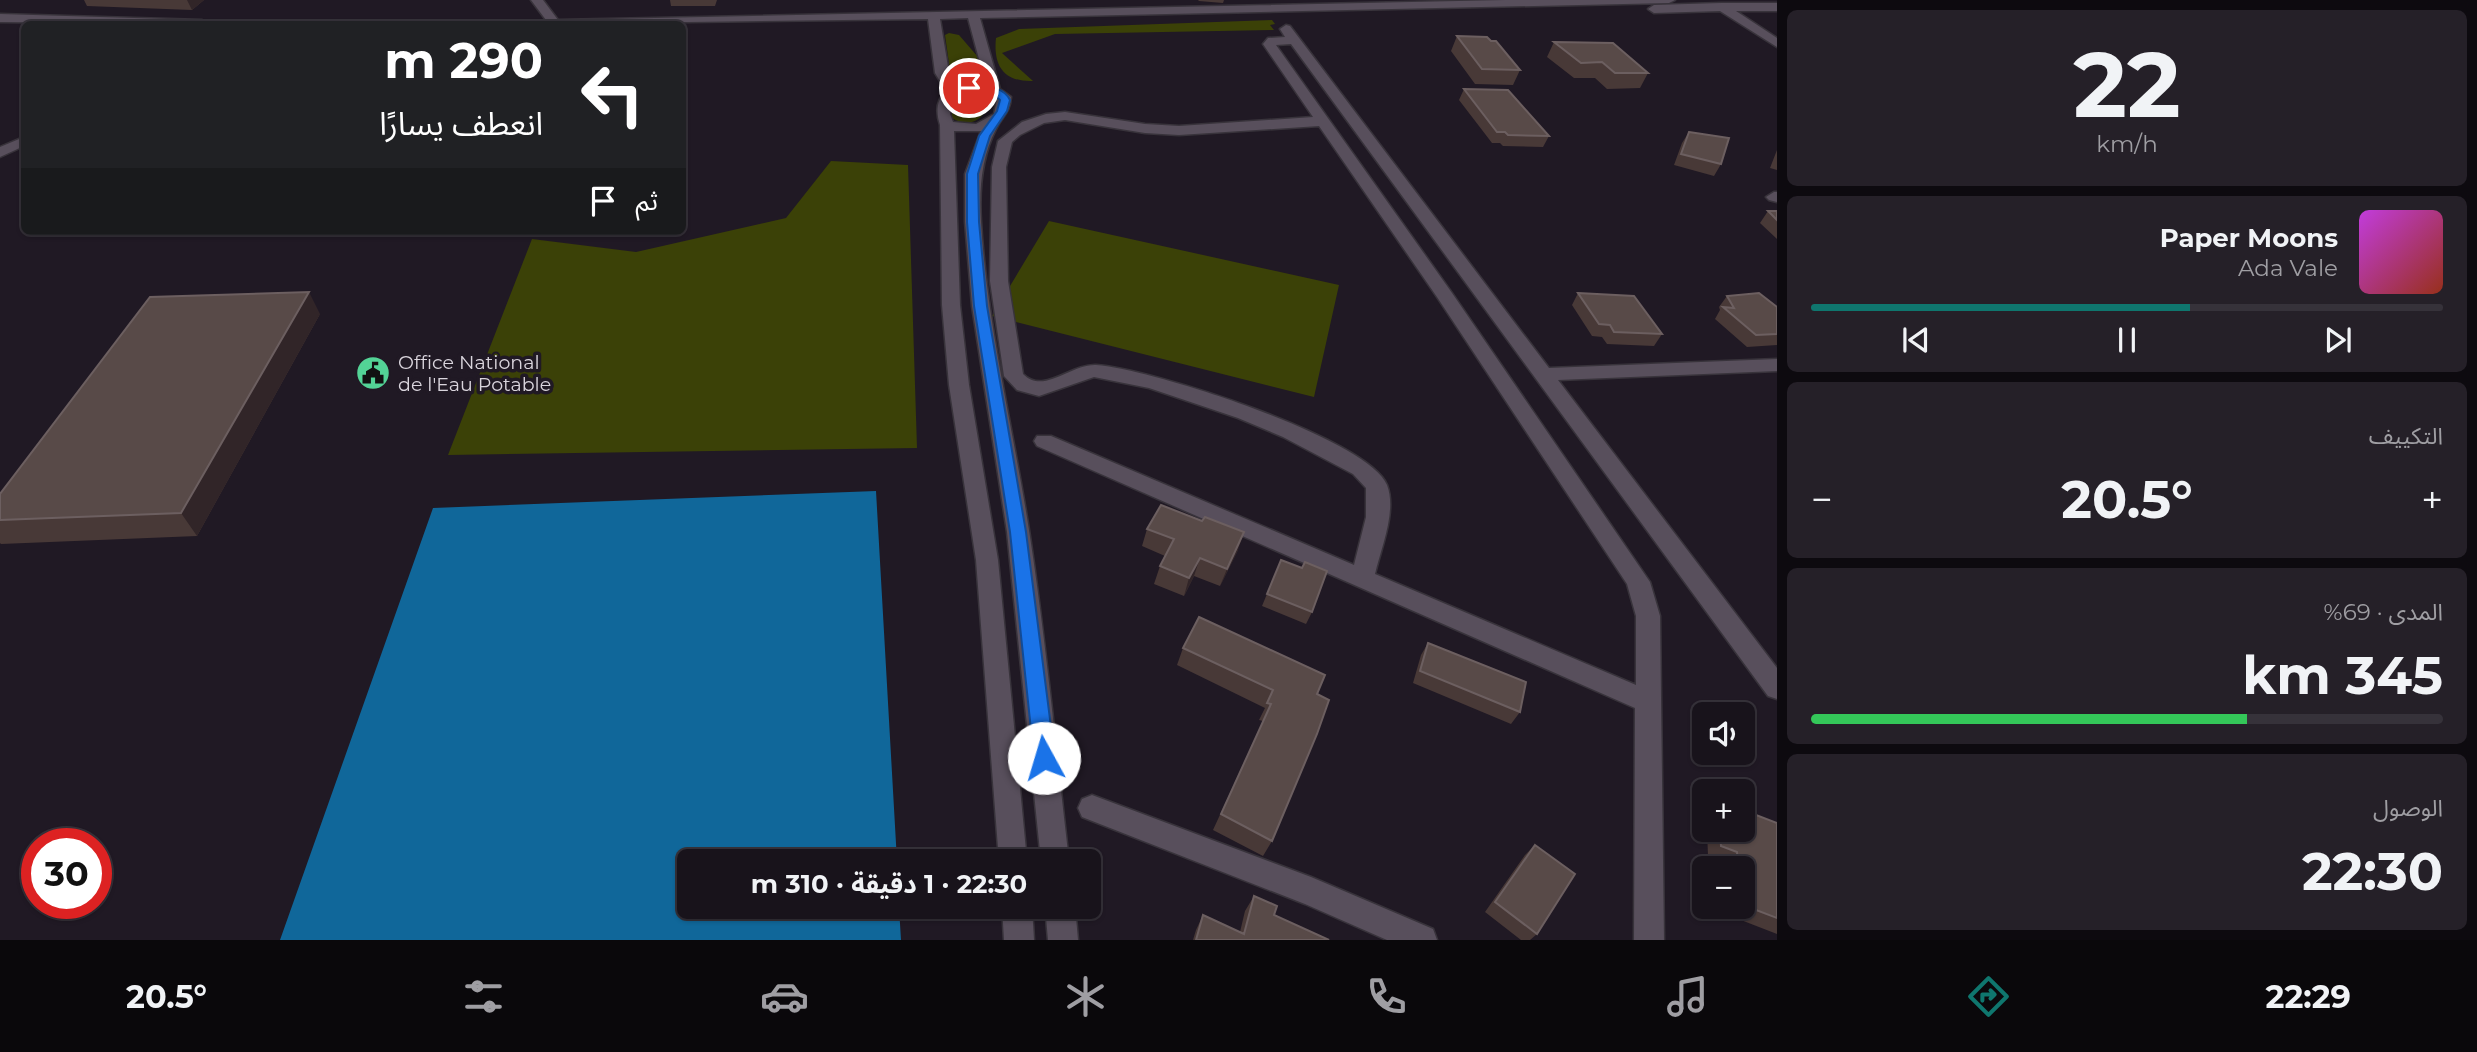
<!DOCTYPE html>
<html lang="ar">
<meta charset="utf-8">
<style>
:root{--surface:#18131b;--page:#252028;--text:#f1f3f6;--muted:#9f9ea3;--line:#36323a;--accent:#0f766e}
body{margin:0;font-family:Montserrat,"Noto Sans Arabic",sans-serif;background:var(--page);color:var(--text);direction:rtl;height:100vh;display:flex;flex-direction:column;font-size:26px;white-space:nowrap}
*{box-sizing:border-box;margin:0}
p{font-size:23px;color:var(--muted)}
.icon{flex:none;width:38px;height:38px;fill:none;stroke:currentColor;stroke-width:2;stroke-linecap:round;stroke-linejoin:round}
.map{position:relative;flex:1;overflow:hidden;direction:ltr}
.drawer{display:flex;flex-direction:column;gap:10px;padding:10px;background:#0d0a0f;width:700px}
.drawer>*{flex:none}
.guide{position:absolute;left:21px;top:21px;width:665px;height:214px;border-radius:10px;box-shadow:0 2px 5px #0004,0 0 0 2px var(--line);direction:rtl;background:#202124;color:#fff;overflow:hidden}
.fabs{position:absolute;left:1692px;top:702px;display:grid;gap:14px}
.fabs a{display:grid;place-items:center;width:63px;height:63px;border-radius:10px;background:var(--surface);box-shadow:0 2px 5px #0004,0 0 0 2px var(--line);font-size:35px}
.speed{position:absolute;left:21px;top:828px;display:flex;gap:14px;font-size:35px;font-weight:700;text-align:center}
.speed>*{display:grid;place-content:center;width:91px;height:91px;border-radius:50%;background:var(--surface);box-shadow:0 2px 5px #0004,0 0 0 2px var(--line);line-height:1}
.speed .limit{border:10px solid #d22;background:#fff;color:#111}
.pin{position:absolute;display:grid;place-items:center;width:60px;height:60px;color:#fff;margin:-30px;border:4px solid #fff;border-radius:50%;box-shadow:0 2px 7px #0007}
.me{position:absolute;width:77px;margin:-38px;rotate:354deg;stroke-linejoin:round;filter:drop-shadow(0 0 5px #0008)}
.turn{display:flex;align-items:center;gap:24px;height:147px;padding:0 28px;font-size:32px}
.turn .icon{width:91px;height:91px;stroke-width:2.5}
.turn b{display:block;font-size:49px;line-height:60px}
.then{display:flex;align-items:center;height:66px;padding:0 28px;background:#0003;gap:14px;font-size:26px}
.big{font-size:52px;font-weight:700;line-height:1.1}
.drawer .tile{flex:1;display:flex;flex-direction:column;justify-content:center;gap:10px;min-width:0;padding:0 24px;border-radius:10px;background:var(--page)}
.drawer .dial{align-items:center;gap:0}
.dial b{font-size:91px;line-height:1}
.song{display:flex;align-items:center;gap:21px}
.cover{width:84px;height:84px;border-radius:10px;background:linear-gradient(135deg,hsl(290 70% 55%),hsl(10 70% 35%))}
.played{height:7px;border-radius:4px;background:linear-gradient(90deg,var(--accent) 60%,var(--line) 60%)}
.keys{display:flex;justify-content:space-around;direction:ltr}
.heat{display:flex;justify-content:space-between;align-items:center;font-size:38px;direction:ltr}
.charge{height:10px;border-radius:5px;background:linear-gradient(90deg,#34c759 69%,var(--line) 0)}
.trip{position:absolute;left:677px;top:849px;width:424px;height:70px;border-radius:10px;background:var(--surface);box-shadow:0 2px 5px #0004,0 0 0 2px var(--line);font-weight:700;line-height:70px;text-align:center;direction:rtl}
.tab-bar{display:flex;height:112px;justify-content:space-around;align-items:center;background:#0a080b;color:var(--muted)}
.tab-bar .icon{width:49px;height:49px}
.tab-bar .active{color:var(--accent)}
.tab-bar b{font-size:32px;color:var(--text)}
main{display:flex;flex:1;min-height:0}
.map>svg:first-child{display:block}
.green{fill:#3b4107}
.water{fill:#10679a}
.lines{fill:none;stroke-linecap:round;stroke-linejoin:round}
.minor-casing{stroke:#38333b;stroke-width:3}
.minor{fill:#584f5c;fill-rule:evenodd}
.wall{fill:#483937}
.shaded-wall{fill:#312528}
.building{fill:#584a48;stroke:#6c5f60;stroke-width:2}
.route{fill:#1a73e8;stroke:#114b97;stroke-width:2}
.labels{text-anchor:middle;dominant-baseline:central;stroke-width:7;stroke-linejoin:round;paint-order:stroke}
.poi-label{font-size:19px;fill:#dad5dd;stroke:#201924;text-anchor:start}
</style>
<main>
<section class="drawer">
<div class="tile dial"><b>22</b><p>km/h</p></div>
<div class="tile">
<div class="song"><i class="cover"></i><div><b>Paper Moons</b><p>Ada Vale</p></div></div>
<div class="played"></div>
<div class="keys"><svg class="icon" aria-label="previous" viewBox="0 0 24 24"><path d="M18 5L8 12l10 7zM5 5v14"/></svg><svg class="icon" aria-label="pause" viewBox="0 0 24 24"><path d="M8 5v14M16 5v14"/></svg><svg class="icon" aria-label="next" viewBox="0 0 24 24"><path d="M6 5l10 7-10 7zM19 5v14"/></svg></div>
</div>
<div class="tile"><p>التكييف</p>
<div class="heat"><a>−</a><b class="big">20.5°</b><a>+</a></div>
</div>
<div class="tile"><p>المدى · 69%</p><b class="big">345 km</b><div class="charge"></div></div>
<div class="tile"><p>الوصول</p><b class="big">22:30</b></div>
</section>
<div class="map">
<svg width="1777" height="940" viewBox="0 0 1777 940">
<rect width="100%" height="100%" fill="#201924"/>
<path class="green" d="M1272,20L1275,24L1270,25L1274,30L1055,34L1002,53L1033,81C1004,82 993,66 996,38L1019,29Z
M949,33L959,35L978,57L981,81L957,83L951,78H961L960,70H950L945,35Z
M965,95H978L986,100L985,112C977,124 964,126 952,118V104Z
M831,161L908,165L917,448L448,455L532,239L636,252L786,218Z
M1049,221L1339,285L1314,397L992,316Z"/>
<path class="water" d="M876,491L897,861H690V906L899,907L901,940H280L433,508Z"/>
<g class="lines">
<g class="minor-casing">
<path id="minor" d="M531,0H543L558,20L1505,0H1675L1669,3L980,18L1000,89L1011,97C1010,113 1002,116 996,129C981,158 979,190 981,222C987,325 1013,428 1029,530C1046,640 1056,751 1069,861H1041L1007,532L972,306L965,222V174L981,131H954L960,305L969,385L998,560L1027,861H999L976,560L949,385L942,305L940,125C936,113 936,100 946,91L935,73L928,19L536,24L538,21L546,20ZM968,18L986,85L957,86L949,73L940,19ZM967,92H983L997,98L994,114L976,124L953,122L950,114L953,98Z
M1721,3H1777V11H1736L1777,38V47L1720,11L1654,13L1648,9L1654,5Z
M0,14L202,20L208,24L0,22Z
M1286,25L1290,26L1549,368L1777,359V371L1558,380L1777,668V699L1768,696L1291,44L1276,45L1452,293L1650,582L1660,616L1664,940H1634L1635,708L1037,446L1034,441L1037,436H1051L1354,565L1366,517V488L1353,474L1283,437L1238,418L1149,388L1094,377L1039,396L1017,390L1004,376L990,281L992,167L998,141L1022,122L1046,114L1065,112L1145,124L1179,126L1313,117L1263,44L1268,38L1285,37L1280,29ZM1065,120L1145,133L1179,135L1319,126L1437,297L1627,584L1636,616V685L1375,574C1381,548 1397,511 1387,485C1368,438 1148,368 1096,365C1070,364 1044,395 1023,374L1008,281L1006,167L1012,142L1020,135L1044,123Z
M24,137V146L0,157V147Z
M1774,192H1777V202L1769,200L1766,197Z
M1092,795L1311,877L1433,929L1437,940H1387L1305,904L1082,817L1078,808L1082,799Z
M1002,906H1032L1034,940H1004Z
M1045,906H1075L1078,940H1048Z"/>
</g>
<use href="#minor" class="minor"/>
</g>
<path class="wall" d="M84,0H204L192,10L87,6Z
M670,0H717L715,6H671Z
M1198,0H1224L1223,3L1199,1Z
M1457,36L1520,70L1513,85L1475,84L1451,51Z
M1554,42L1648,73L1640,88L1607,89L1595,78H1574L1547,57Z
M1464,89L1549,136L1543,147L1503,146L1500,143H1492L1459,100Z
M1689,132L1721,164L1714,176L1674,165L1682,143Z
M1777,150V170L1770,168Z
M1768,211H1777V239L1760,223Z
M1578,293L1662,334L1654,346L1607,344L1602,337L1592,336L1572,305Z
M1727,296L1777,307V345L1747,347L1715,319L1720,310L1719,307Z
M320,314L197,536L1,544L0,543V494Z
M1147,529L1238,550L1220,586L1194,576L1184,596L1154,584L1160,566L1165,556L1142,546Z
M1281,560L1312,612L1306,624L1262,606Z
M1428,643L1520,712L1511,724L1413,683L1421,655Z
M1183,648L1317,694L1272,841L1263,856L1213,830L1263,721L1259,720L1265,708L1177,665Z
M1777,823V934L1728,915L1727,906H1743V868H1724V862L1708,856L1707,830H1743Z
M1535,845L1537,934L1530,940H1521L1485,912L1525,855Z
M1254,896L1274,915L1329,940H1193L1196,930L1203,915L1240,932L1245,911Z"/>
<path class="shaded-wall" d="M187,0H204L192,10Z
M309,292L320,314L197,536L181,513Z
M1244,532L1238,550L1220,586L1227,569Z
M1200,558L1194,576L1184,596L1189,578Z"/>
<path class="building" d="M1457,36L1487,37L1491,41H1496L1520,70L1482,69Z
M1554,42L1613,43L1648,73H1615L1602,62L1581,63Z
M1464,89L1508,90L1549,136L1508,135L1505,132H1497Z
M1689,132L1729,138L1721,164L1681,154Z
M1768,211H1777V220Z
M309,292L181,513L0,520V494L150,297Z
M1578,293L1634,296L1662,334L1614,332L1610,325L1599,324Z
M1759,293L1777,307V334L1756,335L1723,307L1734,308L1727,296Z
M1161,505L1202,521L1205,517L1244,532L1227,569L1200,558L1189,578L1160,566L1174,539L1147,529Z
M1281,560L1302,568L1305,562L1327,571L1312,612L1267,594Z
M1199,617L1325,675L1317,694L1329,700L1317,734L1272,841L1221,814L1271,704L1267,703L1273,690L1183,648Z
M1428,643L1526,682L1520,712L1420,671Z
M1743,810L1777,823V918L1743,905V868H1738L1737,852L1721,846L1720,830H1743Z
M1535,845L1575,874L1537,934L1495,902Z
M1254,896L1277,906L1274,915L1329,940H1196L1203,915L1244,934Z"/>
<path class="route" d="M969,85C984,87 1003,85 1010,100L1007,111L990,136L978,174L979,222L987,306L1026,532L1055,758L1052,764L1044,767L1037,764L1034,758L1010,532L974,306L967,222V174L979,136L997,111L1000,100L993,94L966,90L964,88Z"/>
<defs>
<g id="civic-disc" transform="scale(1.75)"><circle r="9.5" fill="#53d396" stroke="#201924"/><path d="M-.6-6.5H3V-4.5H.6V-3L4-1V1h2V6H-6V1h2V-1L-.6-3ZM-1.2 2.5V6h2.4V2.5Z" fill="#111"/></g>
</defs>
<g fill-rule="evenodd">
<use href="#civic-disc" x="373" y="373"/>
</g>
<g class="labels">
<g class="poi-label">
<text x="398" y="362">Office National<tspan x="398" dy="22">de l'Eau Potable</tspan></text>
</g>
</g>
</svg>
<div class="fabs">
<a><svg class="icon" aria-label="sound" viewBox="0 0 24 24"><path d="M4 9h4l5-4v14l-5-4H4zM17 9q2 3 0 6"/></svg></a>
<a>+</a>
<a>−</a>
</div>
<div class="speed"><div class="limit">30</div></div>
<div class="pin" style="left:969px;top:88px;background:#d93025"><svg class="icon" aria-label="arrive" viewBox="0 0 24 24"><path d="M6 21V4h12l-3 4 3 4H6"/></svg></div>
<svg class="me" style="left:1044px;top:758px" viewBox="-20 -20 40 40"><circle r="19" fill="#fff"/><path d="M0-13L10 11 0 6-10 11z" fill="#1a73e8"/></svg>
<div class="trip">22:30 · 1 دقيقة · 310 m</div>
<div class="guide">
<div class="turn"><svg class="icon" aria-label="left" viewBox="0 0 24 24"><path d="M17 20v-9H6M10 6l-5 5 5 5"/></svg><div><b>290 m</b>انعطف يسارًا</div></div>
<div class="then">ثم<svg class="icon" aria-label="arrive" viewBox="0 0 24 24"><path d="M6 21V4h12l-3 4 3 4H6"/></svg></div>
</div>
</div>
</main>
<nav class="tab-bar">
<b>22:29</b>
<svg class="icon active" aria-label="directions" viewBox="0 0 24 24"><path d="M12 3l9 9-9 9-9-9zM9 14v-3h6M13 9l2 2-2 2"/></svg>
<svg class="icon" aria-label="music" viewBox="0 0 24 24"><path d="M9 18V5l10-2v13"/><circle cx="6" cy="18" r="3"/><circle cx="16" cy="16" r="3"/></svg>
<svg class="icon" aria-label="phone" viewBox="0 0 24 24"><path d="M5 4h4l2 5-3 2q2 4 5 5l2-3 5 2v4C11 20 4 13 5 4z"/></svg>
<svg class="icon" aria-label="climate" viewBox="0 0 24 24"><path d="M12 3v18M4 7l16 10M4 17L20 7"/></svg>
<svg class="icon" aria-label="car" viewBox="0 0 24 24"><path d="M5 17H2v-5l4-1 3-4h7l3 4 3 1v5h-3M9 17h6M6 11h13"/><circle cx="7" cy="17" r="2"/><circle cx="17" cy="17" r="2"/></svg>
<svg class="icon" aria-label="filters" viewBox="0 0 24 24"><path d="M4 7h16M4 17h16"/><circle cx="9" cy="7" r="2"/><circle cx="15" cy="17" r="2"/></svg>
<b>20.5°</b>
</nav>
